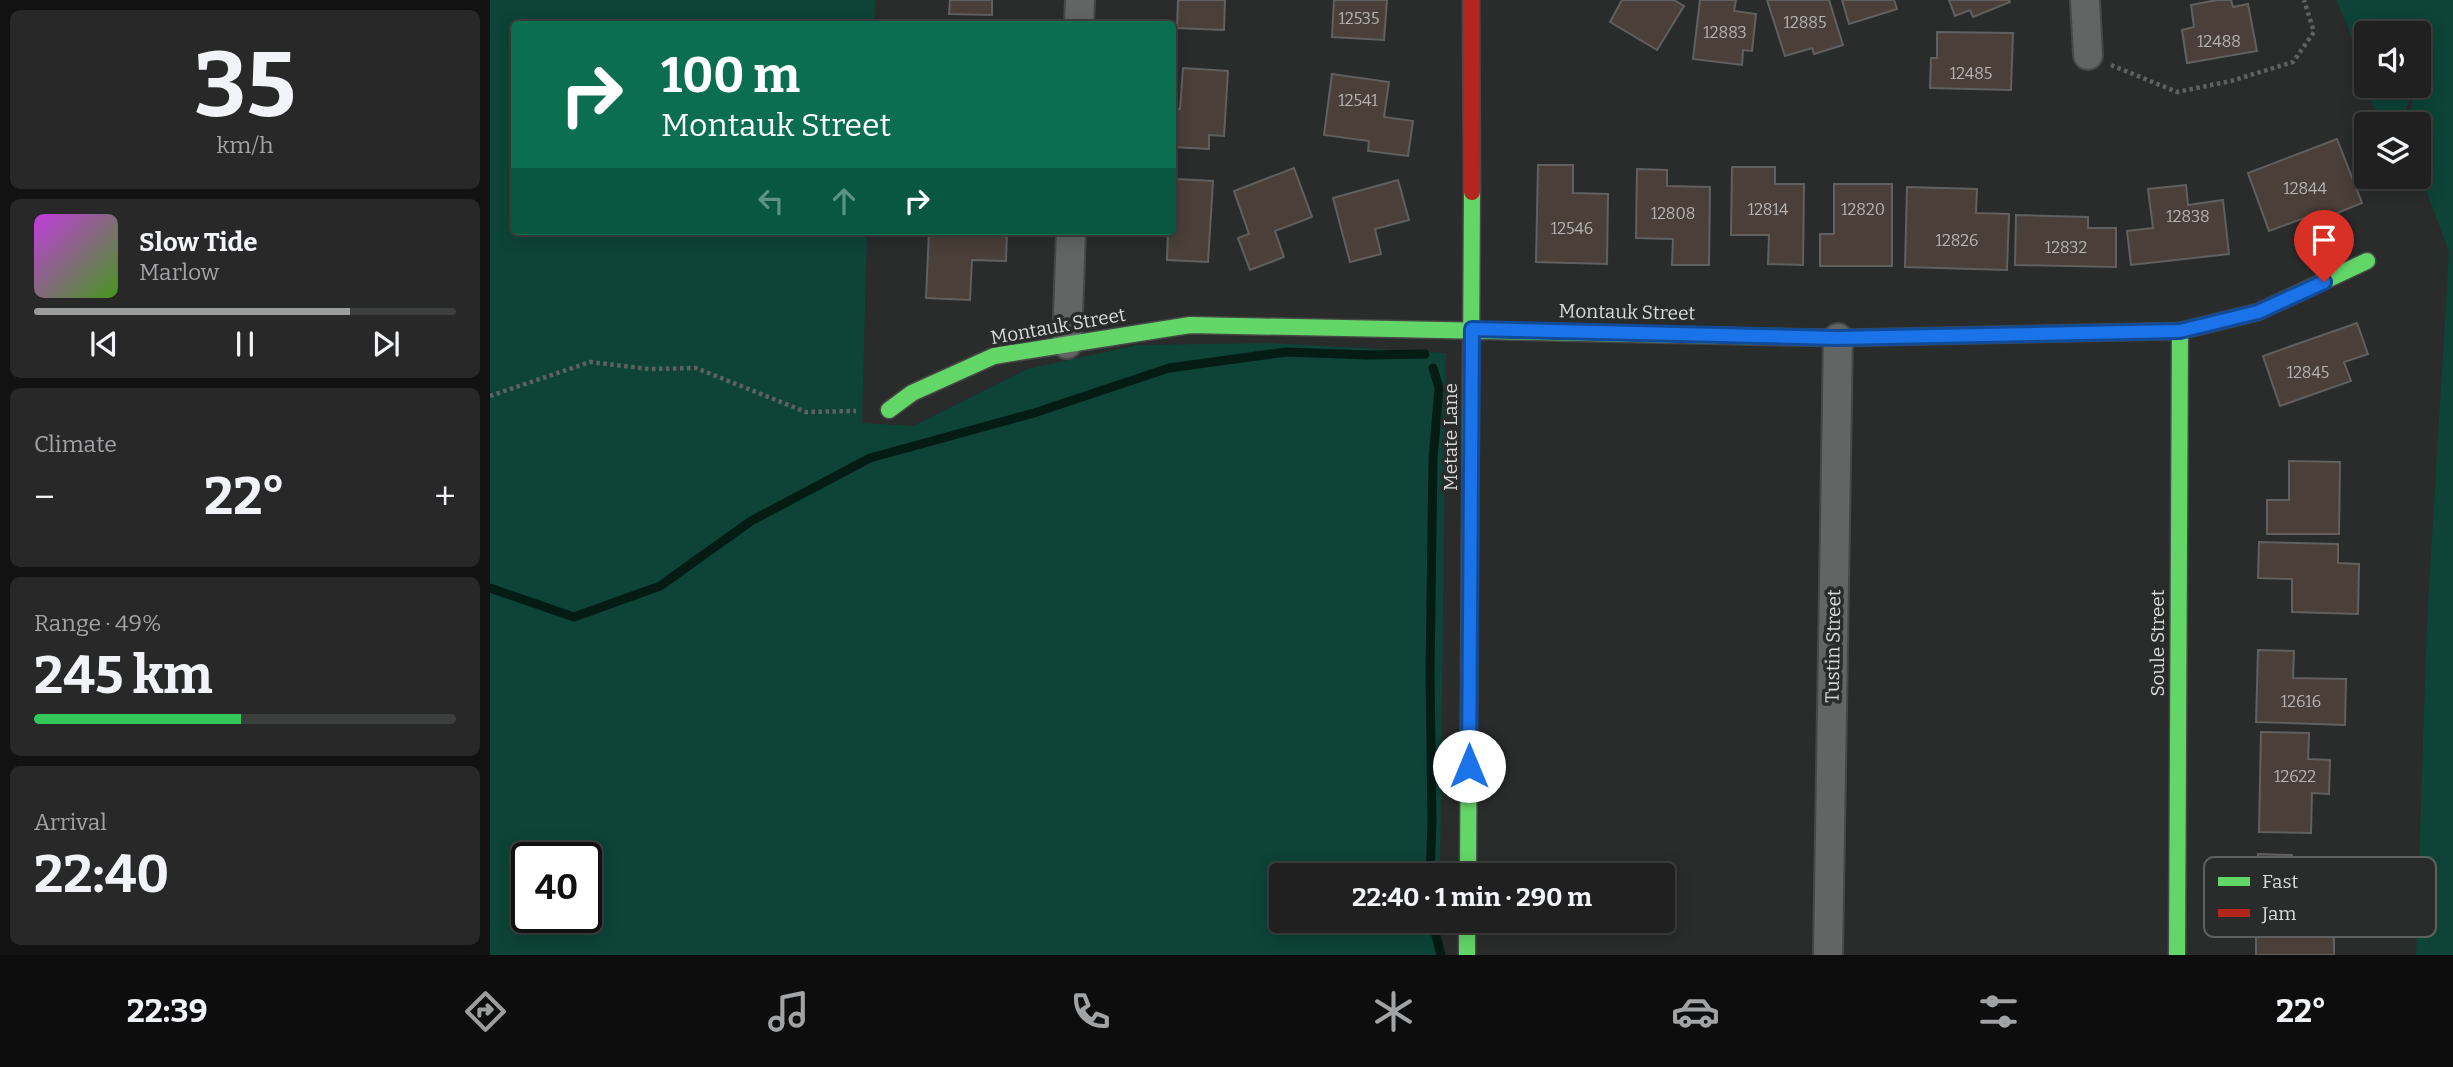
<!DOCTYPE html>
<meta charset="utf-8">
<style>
:root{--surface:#202020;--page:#282829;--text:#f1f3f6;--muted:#a2a3a5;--line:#3d3e3e;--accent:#9c9d9d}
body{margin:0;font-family:Bitter,serif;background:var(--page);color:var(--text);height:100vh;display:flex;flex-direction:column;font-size:26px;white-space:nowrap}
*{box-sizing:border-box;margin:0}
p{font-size:23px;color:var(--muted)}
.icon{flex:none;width:38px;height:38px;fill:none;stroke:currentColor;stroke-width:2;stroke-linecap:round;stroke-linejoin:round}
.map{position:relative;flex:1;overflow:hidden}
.side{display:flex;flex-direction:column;gap:10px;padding:10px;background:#121212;width:490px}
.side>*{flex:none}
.banner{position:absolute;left:21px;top:21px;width:665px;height:214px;border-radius:7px;box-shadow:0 4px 18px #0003,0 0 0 2px var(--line);background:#0b6e4f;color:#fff;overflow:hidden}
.controls{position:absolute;left:1864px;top:21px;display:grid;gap:14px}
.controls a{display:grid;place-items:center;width:77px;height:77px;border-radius:7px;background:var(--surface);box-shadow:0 4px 18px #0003,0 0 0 2px var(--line);font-size:35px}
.speed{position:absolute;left:21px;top:842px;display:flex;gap:14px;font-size:35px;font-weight:700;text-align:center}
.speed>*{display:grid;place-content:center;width:91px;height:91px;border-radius:50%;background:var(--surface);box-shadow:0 4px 18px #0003,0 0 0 2px var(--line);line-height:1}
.speed .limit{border:4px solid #111;border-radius:10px;background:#fff;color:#111}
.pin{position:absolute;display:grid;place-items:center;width:60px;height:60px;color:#fff;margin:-72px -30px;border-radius:50% 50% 50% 0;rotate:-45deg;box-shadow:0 0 7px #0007}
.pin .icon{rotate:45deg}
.me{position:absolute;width:77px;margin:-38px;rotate:0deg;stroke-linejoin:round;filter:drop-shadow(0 0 5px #0008)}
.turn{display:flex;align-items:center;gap:24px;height:147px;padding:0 35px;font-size:32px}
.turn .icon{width:91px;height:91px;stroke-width:2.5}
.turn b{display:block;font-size:49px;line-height:60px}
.lanes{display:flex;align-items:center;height:66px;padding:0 35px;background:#0003;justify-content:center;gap:35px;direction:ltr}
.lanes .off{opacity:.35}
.big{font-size:52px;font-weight:700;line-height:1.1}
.side .tile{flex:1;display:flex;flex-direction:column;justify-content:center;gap:10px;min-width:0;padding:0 24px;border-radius:10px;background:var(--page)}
.side .dial{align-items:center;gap:0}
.dial b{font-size:91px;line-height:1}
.song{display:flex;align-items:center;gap:21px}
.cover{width:84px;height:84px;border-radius:10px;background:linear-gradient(135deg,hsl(290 70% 55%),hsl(100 70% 35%))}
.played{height:7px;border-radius:4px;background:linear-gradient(90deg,var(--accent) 75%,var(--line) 75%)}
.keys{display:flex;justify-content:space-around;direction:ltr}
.heat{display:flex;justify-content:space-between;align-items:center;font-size:38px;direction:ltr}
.charge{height:10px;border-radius:5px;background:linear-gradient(90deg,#34c759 49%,var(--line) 0)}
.trip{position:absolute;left:779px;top:863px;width:406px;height:70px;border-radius:7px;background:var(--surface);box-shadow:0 4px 18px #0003,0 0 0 2px var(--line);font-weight:700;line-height:70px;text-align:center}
.dock{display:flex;height:112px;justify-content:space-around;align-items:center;background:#0d0d0d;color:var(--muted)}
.dock .icon{width:49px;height:49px}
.dock .active{color:var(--accent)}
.dock b{font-size:32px;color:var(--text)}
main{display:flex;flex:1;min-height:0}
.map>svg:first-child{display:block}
.green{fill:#0d4437;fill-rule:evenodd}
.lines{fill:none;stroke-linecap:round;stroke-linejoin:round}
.stream{stroke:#041c14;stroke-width:9}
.building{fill:#4a3f39;stroke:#606060;stroke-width:2}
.street-casing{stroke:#464847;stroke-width:32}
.fast-casing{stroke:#464847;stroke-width:19}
.jam-casing{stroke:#464847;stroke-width:19}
.path{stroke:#606161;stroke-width:4.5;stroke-dasharray:3.5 3.5;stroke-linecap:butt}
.street{stroke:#636564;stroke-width:28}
.fast{stroke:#63d668;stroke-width:16}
.jam{stroke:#b3261e;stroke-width:16}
.route-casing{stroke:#114b97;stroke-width:18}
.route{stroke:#1a73e8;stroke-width:12}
.labels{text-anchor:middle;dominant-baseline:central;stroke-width:7;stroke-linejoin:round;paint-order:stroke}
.number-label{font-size:16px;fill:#b5b4b2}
.street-label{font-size:19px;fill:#d9dbda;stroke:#292c2b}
.key{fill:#292c2b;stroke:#5e6160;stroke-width:2}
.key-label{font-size:19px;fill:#d9dbda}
</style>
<main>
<section class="side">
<div class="tile dial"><b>35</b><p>km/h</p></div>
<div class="tile">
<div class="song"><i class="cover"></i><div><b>Slow Tide</b><p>Marlow</p></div></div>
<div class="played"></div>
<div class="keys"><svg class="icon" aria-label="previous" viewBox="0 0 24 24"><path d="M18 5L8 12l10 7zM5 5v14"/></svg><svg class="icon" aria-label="pause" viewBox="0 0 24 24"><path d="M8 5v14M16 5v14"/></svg><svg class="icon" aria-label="next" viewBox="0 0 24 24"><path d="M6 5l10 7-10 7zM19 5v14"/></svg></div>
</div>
<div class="tile"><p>Climate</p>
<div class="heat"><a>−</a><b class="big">22°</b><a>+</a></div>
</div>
<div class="tile"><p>Range · 49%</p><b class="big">245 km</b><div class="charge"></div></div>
<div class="tile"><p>Arrival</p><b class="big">22:40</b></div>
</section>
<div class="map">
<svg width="1963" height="955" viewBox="0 0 1963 955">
<rect width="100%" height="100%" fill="#2a2b2b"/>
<path class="green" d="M0,0H385L384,24H24V231H377L372,423L423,426L537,369L648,345L780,343L956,353L950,875H791V920L949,921V955H0ZM37,858H96V917H37Z
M1846,0H1963V955H1926L1937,622L1959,252L1929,171L1928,124H1917L1926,86H1928V33H1876V85L1857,24Z
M1876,86H1924L1911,124H1890Z"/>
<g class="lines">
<path class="stream" d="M0,588L84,617L170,586L261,521L380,458L544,413L679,368L796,352L878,355L935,354
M940,875L942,822L940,673L943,459L949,388L943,368
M942,920L951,955"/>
</g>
<path class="building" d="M460,0H502V15L459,14Z
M688,0H735L734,30L687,28Z
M844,0H897L894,40L842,37Z
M1132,0H1184L1194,6L1167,50L1120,22Z
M1210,0H1246L1244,11L1266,14L1262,51L1253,50L1252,65L1203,59Z
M1277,0H1339L1353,45L1324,54L1322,48L1295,56Z
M1352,0H1404L1407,9L1359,24Z
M1459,0H1519L1520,2L1483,17L1480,10L1465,16Z
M1727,0H1741L1743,7L1758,4L1767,51L1697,63L1692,30L1704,27L1701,5Z
M1447,32L1523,33L1521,90L1440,88L1441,58H1447Z
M693,68L738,71L734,136L719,135V149L682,147V109H690Z
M842,74L899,82L894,117L923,121L918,156L878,151L879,141L834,135Z
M1847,139L1872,203L1835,218L1833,211L1779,231L1758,173Z
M1048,165H1083V193L1118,194L1117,264L1046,262Z
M682,167H687V179L723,181L718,262L677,260L678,231H682Z
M1242,167H1285V184H1314L1313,265L1278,264L1279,235H1241Z
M804,168L822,217L785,231L794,257L760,270L748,238L759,234L744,191Z
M1147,169L1177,170V186L1220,187L1219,265H1182L1183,239L1146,238Z
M908,180L919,220L885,229L891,254L860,262L843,198Z
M1344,184H1402V266H1330V234H1344Z
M1696,185L1698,205L1733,200L1739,254L1641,265L1637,231L1663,228L1658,189Z
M1417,187L1487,189L1486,213L1519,214L1517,270L1415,267Z
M1526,215L1598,217V228H1626V267L1525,265Z
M439,231H517L516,261L482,260L480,300L436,298Z
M1867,323L1878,354L1854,362L1861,381L1790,406L1773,356Z
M1799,461L1850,462L1849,534H1777V500H1799Z
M1769,542L1848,544V563L1869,564L1868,614L1802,612V579L1768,578Z
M1768,650L1804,651L1803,678L1856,679L1855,725L1766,722Z
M1771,732L1819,733L1818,759L1840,760L1839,794L1822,793L1821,833L1769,832Z
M1768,854L1802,855L1801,883L1853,884L1852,927L1766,925Z
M1766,936L1844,937V955H1766Z"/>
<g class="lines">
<g class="street-casing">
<path id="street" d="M1595,0L1598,55
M589,24L590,0
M577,344L581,231
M1338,955L1348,338"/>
</g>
<g class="fast-casing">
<path id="fast" d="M1592,333L1690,331L1768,312L1877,261
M399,410L422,393L504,356L700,325L1292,337
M978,875L982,192
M977,920V955
M1687,955L1690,331"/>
</g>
<g class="jam-casing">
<path id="jam" d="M981,0L982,192
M1292,337L1348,338L1592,333"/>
</g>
<path class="path" d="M1621,65L1687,92L1741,81L1803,62L1824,32L1814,0
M0,396L100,362L159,369L206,368L316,412L366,411"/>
<use href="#street" class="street"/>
<use href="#fast" class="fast"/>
<use href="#jam" class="jam"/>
</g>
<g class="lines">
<g class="route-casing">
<path id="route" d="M979,766L982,329L1348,338L1690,331L1768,312L1834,282"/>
</g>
<use href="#route" class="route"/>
</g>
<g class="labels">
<g class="number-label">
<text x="869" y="18">12535</text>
<text x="1315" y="22">12885</text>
<text x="1235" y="32">12883</text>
<text x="1729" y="41">12488</text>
<text x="1481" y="73">12485</text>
<text x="868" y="100">12541</text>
<text x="1815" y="188">12844</text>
<text x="1278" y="209">12814</text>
<text x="1373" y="209">12820</text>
<text x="1183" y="213">12808</text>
<text x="1698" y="216">12838</text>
<text x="1082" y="228">12546</text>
<text x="1467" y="240">12826</text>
<text x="1576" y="247">12832</text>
<text x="1818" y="372">12845</text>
<text x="1811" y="701">12616</text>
<text x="1805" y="776">12622</text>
</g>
<g class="street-label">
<text transform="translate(1137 312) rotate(1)">Montauk Street</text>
<text transform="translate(568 326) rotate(-10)">Montauk Street</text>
<text transform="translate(960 437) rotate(-90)">Metate Lane</text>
<text transform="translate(1667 643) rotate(-90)">Soule Street</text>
<text transform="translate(1343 646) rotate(-89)">Tustin Street</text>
</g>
</g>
<rect x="1714" y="857" width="232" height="80" rx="10" class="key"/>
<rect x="1728" y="877" width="32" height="9" fill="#63d668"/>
<rect x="1728" y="909" width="32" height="8" fill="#b3261e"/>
<g class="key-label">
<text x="1772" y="888">Fast</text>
<text x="1772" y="920">Jam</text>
</g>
</svg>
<div class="controls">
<a><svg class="icon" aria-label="sound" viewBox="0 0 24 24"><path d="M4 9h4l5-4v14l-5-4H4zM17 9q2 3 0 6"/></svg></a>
<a><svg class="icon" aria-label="layers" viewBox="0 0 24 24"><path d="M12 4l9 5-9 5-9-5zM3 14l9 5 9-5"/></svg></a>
</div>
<div class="speed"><div class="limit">40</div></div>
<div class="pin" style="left:1834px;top:282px;background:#d93025"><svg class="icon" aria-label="arrive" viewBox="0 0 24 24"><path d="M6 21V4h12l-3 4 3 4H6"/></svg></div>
<svg class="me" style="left:979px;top:766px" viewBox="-20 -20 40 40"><circle r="19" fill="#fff"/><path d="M0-13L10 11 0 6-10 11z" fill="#1a73e8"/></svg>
<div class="trip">22:40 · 1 min · 290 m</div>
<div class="banner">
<div class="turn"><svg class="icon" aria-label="right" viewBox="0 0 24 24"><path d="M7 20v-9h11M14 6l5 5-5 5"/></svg><div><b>100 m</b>Montauk Street</div></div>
<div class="lanes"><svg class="icon off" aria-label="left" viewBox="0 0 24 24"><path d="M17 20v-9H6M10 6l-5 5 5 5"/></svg><svg class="icon off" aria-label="ahead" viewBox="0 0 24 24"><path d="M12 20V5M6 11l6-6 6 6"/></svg><svg class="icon" aria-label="right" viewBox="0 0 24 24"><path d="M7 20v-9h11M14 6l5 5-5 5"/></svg></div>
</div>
</div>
</main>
<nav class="dock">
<b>22:39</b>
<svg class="icon active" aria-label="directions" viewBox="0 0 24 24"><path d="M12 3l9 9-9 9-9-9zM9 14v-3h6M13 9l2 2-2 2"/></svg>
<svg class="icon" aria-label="music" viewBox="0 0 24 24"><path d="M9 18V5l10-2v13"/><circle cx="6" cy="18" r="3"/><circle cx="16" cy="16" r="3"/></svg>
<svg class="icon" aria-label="phone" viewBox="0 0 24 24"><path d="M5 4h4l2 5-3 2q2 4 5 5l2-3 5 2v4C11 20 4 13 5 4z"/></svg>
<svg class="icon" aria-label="climate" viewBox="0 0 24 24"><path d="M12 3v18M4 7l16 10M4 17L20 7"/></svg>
<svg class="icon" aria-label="car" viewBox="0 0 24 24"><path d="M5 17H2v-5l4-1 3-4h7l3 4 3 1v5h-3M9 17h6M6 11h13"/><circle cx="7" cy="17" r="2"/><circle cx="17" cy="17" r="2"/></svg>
<svg class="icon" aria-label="filters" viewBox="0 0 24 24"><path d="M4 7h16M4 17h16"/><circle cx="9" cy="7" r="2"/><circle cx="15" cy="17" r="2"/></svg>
<b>22°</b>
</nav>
